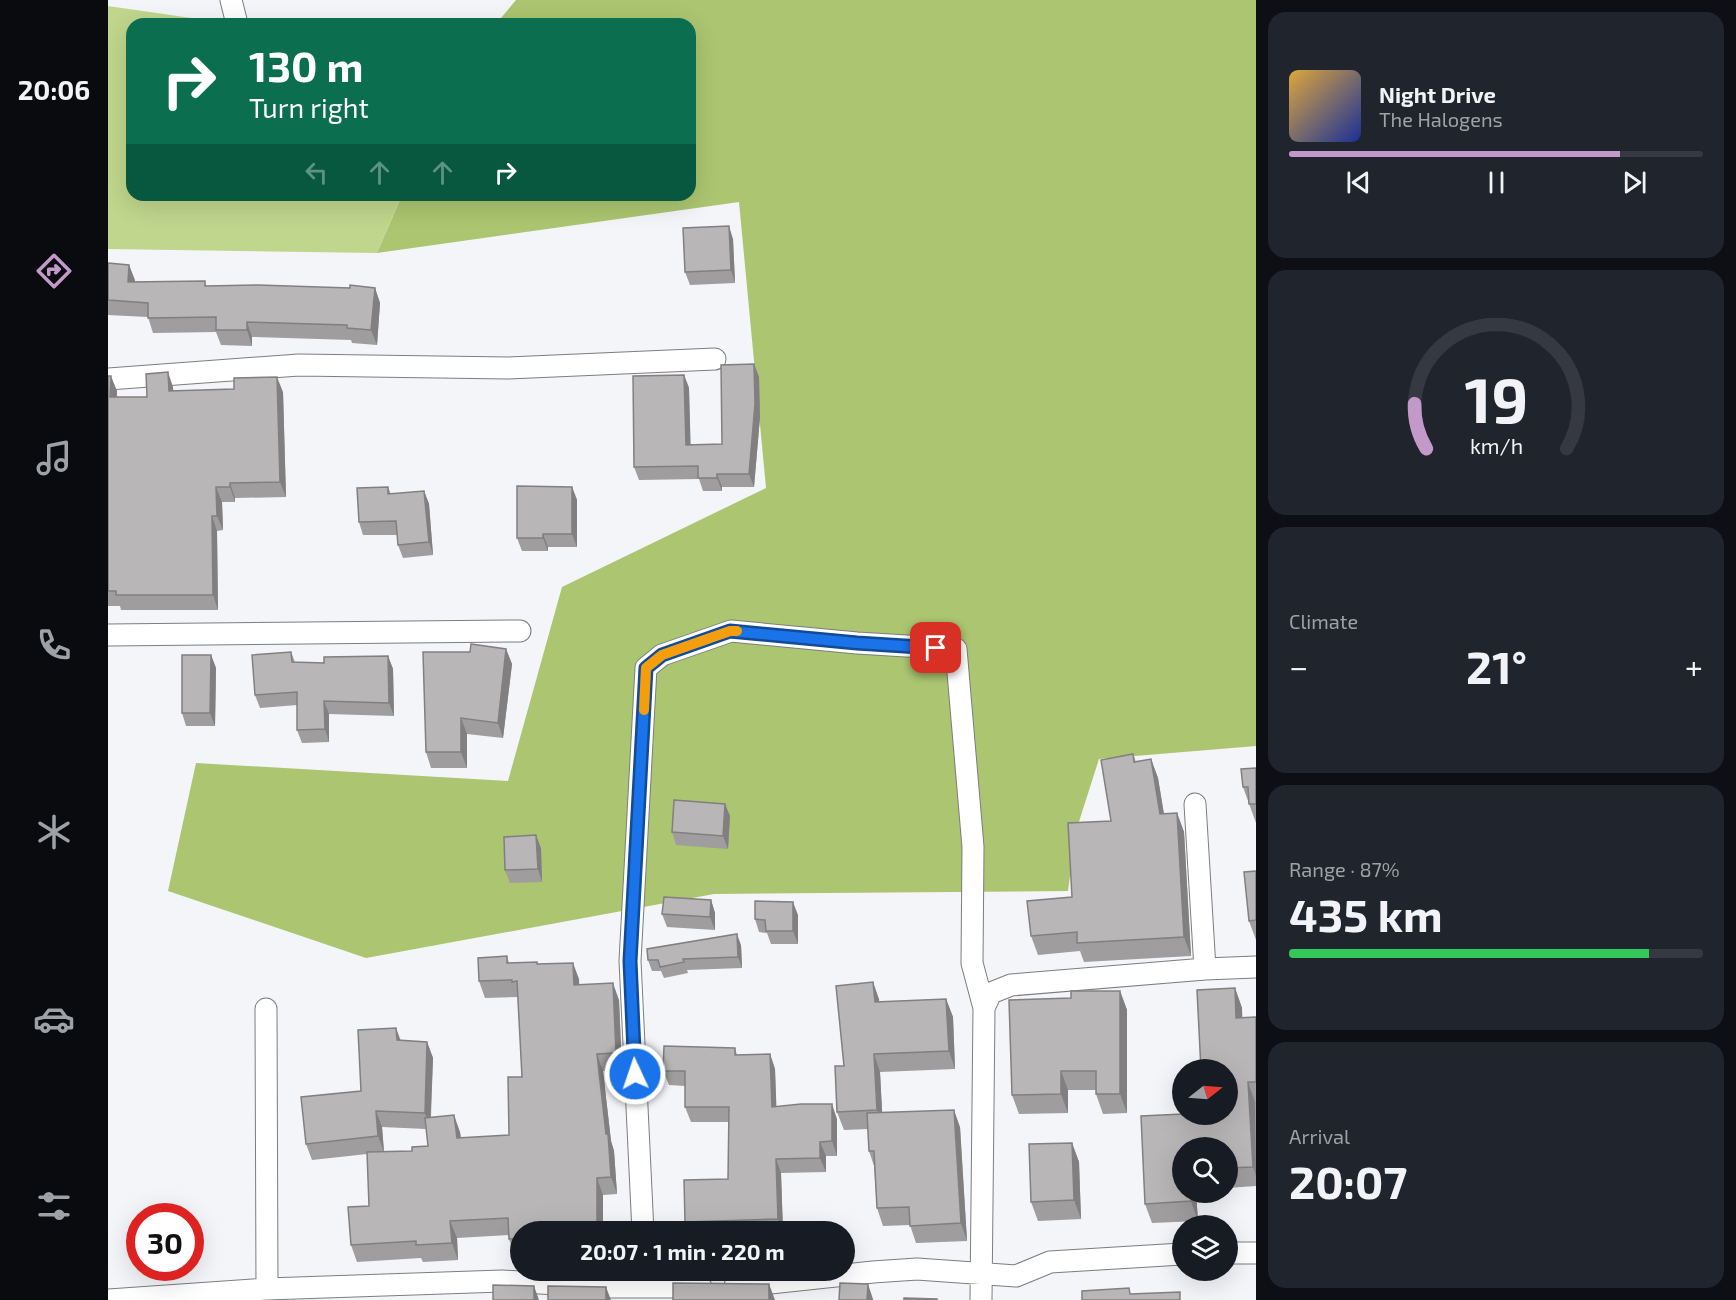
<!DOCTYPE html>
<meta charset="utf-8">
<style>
:root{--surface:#171b24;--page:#20242c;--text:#f1f3f6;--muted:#9ea1a6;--line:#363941;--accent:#c399ca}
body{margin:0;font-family:"Exo 2",sans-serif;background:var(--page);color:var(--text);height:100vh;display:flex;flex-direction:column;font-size:22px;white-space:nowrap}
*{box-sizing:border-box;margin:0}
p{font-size:20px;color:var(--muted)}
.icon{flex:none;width:33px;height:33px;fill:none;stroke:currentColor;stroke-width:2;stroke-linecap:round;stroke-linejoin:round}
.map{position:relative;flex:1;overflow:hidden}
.sheet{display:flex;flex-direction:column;gap:12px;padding:12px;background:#0d0f14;width:480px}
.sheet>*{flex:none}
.hud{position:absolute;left:18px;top:18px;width:570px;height:183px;border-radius:18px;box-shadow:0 6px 24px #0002;background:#0b6e4f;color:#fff;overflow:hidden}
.needle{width:39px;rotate:73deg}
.tools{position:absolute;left:1064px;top:1059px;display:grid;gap:12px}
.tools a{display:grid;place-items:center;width:66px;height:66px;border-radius:50%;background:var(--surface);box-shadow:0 6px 24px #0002;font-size:30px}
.speed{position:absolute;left:18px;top:1203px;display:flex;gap:12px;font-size:30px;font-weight:700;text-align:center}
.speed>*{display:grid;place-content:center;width:78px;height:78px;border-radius:50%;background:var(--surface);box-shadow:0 6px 24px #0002;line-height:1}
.speed .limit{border:9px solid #d22;background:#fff;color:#111}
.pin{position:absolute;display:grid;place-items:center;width:51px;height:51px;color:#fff;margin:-26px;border-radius:12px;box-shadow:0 3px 9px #0006}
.me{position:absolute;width:66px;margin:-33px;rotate:357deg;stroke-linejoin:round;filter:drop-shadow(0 0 4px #0008)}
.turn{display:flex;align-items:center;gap:21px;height:126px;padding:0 24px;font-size:27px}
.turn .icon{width:78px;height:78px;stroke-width:2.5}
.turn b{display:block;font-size:42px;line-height:51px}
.lanes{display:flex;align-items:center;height:57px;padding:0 24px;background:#0003;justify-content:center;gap:30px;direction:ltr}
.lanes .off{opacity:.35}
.big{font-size:45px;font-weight:700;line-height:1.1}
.sheet .tile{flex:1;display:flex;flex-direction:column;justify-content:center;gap:9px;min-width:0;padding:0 21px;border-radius:18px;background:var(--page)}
.sheet .dial{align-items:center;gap:0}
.dial svg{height:156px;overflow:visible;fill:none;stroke:var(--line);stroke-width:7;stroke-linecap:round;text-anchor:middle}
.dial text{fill:var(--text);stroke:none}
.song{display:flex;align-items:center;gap:18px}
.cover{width:72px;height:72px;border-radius:9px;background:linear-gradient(135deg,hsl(40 70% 55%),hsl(230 70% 35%))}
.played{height:6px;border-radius:3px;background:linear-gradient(90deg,var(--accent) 80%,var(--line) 80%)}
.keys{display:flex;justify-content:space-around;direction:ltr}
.heat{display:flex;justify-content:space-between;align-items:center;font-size:33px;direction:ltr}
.charge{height:9px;border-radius:4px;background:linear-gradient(90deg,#34c759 87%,var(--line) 0)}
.trip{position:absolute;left:402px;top:1221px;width:345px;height:60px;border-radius:30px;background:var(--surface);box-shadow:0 6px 24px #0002;font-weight:700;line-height:60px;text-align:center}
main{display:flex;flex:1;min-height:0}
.menu{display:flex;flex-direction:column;width:108px;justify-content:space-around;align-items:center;background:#090b0e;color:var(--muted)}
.menu .icon{width:42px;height:42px}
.menu .selected{color:var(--accent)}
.menu b{font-size:27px;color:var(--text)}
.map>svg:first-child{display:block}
.green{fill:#bfd68c}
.forest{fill:#abc570}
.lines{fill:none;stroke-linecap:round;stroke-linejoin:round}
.street-casing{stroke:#7b7d80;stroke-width:23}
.street{stroke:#fff;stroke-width:21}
.wall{fill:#9f9d9d;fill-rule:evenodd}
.shaded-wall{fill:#827f80}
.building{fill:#b9b6b7;stroke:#827f80;stroke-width:1.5}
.route-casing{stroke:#114b97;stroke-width:15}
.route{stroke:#1a73e8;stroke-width:10}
.slow{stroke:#f59e0b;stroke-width:10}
</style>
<main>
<nav class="menu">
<b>20:06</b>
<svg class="icon selected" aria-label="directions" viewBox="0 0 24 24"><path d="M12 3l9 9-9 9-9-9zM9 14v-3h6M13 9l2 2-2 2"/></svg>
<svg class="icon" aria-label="music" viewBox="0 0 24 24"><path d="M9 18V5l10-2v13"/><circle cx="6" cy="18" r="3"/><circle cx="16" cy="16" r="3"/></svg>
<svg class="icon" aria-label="phone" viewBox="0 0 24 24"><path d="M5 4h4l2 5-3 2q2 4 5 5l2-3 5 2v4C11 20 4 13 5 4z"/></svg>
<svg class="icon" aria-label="climate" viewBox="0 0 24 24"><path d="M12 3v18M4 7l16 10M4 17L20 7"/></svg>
<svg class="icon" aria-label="car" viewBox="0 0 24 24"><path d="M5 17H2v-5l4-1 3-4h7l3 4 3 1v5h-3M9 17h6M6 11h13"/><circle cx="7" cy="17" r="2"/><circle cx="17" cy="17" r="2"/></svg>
<svg class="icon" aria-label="filters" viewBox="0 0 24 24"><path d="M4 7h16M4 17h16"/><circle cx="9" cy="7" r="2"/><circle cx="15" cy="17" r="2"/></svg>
</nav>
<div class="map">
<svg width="1148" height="1300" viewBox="0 0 1148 1300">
<rect width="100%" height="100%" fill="#f3f5f8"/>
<path class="green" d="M0,6L125,24H24V195H231L292,199L269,253L0,249Z"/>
<path class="forest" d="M408,0H1148V746L991,759L968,831L960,891L606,894L258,958L60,891L88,763L400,781L454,587L658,488L631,202L269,253L294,195H582V24H388Z"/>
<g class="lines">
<g class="street-casing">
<path id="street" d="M123,0L129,24
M0,379L191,365L400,368L607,359
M0,635L412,631
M1087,804L1097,969
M158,1009L159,1289
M535,1232L522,961L538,668L554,655L623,631L749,643L848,649L865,847L864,963L876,1008
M1119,1253H1148
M627,1286L644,1285L765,1272L809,1269L908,1276L942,1262L1074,1254
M0,1300L159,1289L394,1281L504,1287H593
M873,1300L876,1008L883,993L903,985L1097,969L1148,967"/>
</g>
<use href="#street" class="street"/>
</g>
<path class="wall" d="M625,239L627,283L582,285L577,272Z
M0,263L21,265L27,282L97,281L98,286L242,288H267L272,303L269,345L244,343L243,340L144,337V346L113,345L108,332L45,333L40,317L0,315Z
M646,364L651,377L652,417L646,487H614V491H595L591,479L531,480L526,467L576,375L581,388L582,444H614Z
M0,376L9,391V397H39L65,387V391L175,392L178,497L127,498V502H114L115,530L109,531L110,610H13L12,606H0Z
M280,487L283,494L316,491L321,504L325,555L295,558L290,545L289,535H255L251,522Z
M464,487L469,500V547H440V551H414L409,538Z
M398,649L404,664L395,738L359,734V768H323L318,752L362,652Z
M183,652L187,662L216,663L280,656L285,669L286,716L221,714V742L194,743L189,730V705L152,708L147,695Z
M103,655L108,668L107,726H78L74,713Z
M1025,754L1028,762L1043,759L1050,778L1056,814L1069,813L1076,832L1083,956L976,962L972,951L930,955L923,936L964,897L1003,821Z
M1148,768V823L1135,787Z
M617,804L622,816L620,849L568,845L564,832Z
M433,848L434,882L402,883L397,870Z
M1148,871V940L1141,921Z
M603,900L607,913V930L559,927L554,914Z
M690,915V944H663L659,933L651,932L647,919Z
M633,945L634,968L579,970L580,973L556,978L553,971H544L540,960Z
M399,956L401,963L429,962L430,964L471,979V985L511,1000L514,1070L495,1071L503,1141L506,1151L509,1194L495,1195V1232H412V1255L407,1256L401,1239V1235L349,1238L350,1260L315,1262L313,1258L249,1262L243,1245L261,1206L259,1154L204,1160L198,1144L253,1091L293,1041L319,1042L325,1058L323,1117L352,1132L353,1138L401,1135L414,1077L410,997L377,998L371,981ZM274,1127L318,1129L320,1146L304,1151L276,1152Z
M765,982L771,1002L838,999L845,1017L847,1069L772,1072L774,1113L852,1127L859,1241L808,1243L802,1225L775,1226L769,1208L766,1166L761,1151L760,1129L736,1130L729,1112L736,1066Z
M1127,988L1134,1008V1017H1148V1186L1119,1188V1148H1074V1192H1088L1090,1221L1044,1223L1037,1204L1033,1116L1075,1114H1119V1070H1093L1089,990Z
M1012,991L1019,1010V1113L995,1114L988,1094V1090H960V1113L911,1114L904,1095L963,998Z
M627,1048L629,1055L662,1054L667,1069L668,1106L729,1119V1156H718V1172L673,1173L675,1232H581L577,1222L620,1179L621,1122H583L577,1107V1086L561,1085L555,1071Z
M964,1143L971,1162L973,1219L930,1221L923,1202Z"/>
<path class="shaded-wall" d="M621,226L625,239L627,283L623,270Z
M21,265L27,280L26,297L20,282Z
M267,288L272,303L269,345L263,330Z
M139,322L144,337V346L139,330Z
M646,364L651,377L652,417L646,487L641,474Z
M60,372L65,387L66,406L61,391Z
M576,375L581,388L583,458L578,445Z
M3,376L9,391L8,412L2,397Z
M169,377L175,392L178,497L172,482Z
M609,474L614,487V491L609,478Z
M122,483L127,498V502L122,487Z
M108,487L114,502L115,530L109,516Z
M464,487L469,500V547L464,534Z
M316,491L321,504L325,555L321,542Z
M104,516L109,531L110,610L105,595Z
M435,534L440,547V551L435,538Z
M398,649L404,664L395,738L390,723Z
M103,655L108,668L107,726L102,713Z
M280,656L285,669L286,716L281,703Z
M216,701L221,714V742L217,729Z
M353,718L359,734V768L353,752Z
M1043,759L1050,778L1059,833L1052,814Z
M617,804L622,816L620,849L615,836Z
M1069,813L1076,832L1083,956L1076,937Z
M428,835L433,848L434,882L430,869Z
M603,900L607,913V930L602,917Z
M685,902L690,915V944L685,931Z
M629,934L633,945L634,968L630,957Z
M465,963L471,979L472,1002L466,985Z
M765,982L771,999L773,1020L767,1002Z
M505,983L511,1000L514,1070L508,1053Z
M1127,988L1134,1008L1135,1037L1128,1018Z
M1012,991L1019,1010V1113L1012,1094Z
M838,999L845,1017L847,1069L841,1051Z
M288,1028L294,1044L289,1040Z
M319,1042L325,1058L322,1129L317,1113Z
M489,1054L495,1071L503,1141L506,1151L509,1194L503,1177Z
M662,1054L667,1069L669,1122L664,1107Z
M766,1054L772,1072L775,1128L769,1110Z
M953,1071L960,1090V1113L953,1094Z
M1140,1082L1147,1102L1148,1176L1145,1167Z
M724,1104L729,1119V1156L724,1141Z
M846,1110L852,1127L859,1241L853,1223Z
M268,1111L274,1127L276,1152L270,1136Z
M346,1115L352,1132L355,1155L349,1138Z
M712,1142L718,1156V1172L712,1158Z
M964,1143L971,1162L973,1219L966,1200Z
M668,1159L673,1173L675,1232H674L670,1219Z
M489,1178L495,1195V1232H489Z
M1082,1192H1088L1090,1221L1083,1201Z
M342,1221L349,1238L350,1260L344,1243Z
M661,1284L667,1300H661Z
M760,1284L765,1299V1300H759Z
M426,1286L431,1300H426Z
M498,1287L503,1300H498Z"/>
<path class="building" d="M621,226L623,270L577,272L575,228Z
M0,263L21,265L20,282L97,281V286L150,285L242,288V285L267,288L263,330L239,328V325L139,322V330H108V317L40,318V303L0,300Z
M646,364L647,404L641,474H609V478H590V466L526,467L525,376L576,375L578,445L614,444L613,365Z
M60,372L61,391L126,389V378L169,377L172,482L122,483V487H108L109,516H104L105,595H8V591H0V376H3L2,397H39L38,374Z
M409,486L464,487V534H435V538H409Z
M280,487V494L316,491L321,542L290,545L288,521L251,522L249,488Z
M363,644L398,649L390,723L353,718V752H318L315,652H362Z
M183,652L184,662L216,663V657L280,656L281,703L216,701L217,729L189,730V692L147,695L144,655Z
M74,655H103L102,713H74Z
M1025,754L1026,762L1043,759L1052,814L1069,813L1076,937L969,943V932L923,936L919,901L964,897L960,823L1003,821L993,760Z
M1148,768V804H1141L1140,787H1135L1133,769Z
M566,800L617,804L615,836L564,832Z
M428,835L430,869L397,870L396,837Z
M1148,871V920L1141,921L1136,872Z
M556,897L603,900L602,917L554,914Z
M647,901L685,902V931H658L657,920L647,919Z
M629,934L630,957L575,959L576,962L552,967L550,960H540L539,949Z
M399,956V963L429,962V964L465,963L466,985L505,983L508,1053L489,1054L498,1134H500L503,1177L489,1178V1232H412V1238L401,1239L400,1218L342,1221L344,1243L308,1245V1241L243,1245L240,1207L261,1206L259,1152L304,1151V1147L320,1146L317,1118L346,1115L349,1138L401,1135L400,1077H414L409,981L404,982V980L371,981L370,958Z
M765,982L767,1002L838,999L841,1051L766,1054L769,1110L729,1112L727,1066H736L728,986Z
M1127,988L1128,1018L1148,1017V1082H1140L1145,1167L1119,1168V1148H1074V1192H1082L1083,1201L1037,1204L1033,1116L1075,1114H1119V1070H1093L1089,990Z
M963,991H1012V1094H988V1071H953V1094L904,1095L901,1000L963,998Z
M288,1028L289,1040L319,1042L317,1113L268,1111L270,1136L198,1144L193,1097L253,1091L250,1030Z
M556,1046L627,1048V1055L662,1054L664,1107L693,1104H724V1141L712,1142V1158L668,1159L670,1219L577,1222L576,1180L620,1179L621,1107H577V1071H555Z
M846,1110L853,1223L802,1226L801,1207L769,1208L766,1151H761L759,1113Z
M964,1143L966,1200L923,1202L921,1144Z
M565,1283L661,1284V1300H565Z
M732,1283L760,1284L759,1300H731Z
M385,1285L426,1286V1300H385Z
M440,1286L498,1287V1300H440Z
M1021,1288L1022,1294L1072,1292V1300H974V1291Z
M796,1298L829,1299V1300H796Z"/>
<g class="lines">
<g class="route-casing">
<path id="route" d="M527,1074L522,961L538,668L554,655L622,631L749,643L828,648"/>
</g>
<use href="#route" class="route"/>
<path class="slow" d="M536,710L538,668L554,655L622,631H629"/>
</g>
</svg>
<div class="tools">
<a><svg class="needle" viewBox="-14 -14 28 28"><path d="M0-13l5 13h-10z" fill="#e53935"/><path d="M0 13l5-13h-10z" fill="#9ea1a6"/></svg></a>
<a><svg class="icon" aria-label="search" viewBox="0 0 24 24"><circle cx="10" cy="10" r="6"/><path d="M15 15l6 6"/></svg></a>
<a><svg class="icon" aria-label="layers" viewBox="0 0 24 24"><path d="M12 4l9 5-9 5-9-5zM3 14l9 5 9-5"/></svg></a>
</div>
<div class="speed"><div class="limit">30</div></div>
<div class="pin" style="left:828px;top:648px;background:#d93025"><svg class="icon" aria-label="arrive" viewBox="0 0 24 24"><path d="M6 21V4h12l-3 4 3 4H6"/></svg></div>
<svg class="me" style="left:527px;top:1074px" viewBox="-20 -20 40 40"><circle r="17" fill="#1a73e8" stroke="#fff" stroke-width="3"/><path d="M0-11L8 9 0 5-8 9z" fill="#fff"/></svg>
<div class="trip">20:07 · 1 min · 220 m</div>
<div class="hud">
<div class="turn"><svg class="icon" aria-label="right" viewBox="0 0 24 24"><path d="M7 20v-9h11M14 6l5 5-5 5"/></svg><div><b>130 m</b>Turn right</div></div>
<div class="lanes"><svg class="icon off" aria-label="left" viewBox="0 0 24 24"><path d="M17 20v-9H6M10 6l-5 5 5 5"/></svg><svg class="icon off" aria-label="ahead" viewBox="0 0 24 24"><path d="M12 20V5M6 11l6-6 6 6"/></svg><svg class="icon off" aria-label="ahead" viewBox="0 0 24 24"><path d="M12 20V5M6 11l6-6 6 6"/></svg><svg class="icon" aria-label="right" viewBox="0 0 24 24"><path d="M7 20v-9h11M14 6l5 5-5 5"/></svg></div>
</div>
</div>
<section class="sheet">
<div class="tile">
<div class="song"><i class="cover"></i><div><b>Night Drive</b><p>The Halogens</p></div></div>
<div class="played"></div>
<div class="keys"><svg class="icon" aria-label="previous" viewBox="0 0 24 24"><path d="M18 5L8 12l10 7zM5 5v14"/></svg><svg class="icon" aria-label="pause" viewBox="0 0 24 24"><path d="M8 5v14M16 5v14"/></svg><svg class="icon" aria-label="next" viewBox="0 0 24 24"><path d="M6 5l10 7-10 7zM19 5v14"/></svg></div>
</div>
<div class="tile dial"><svg viewBox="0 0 100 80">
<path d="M14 69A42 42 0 1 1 86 69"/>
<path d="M14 69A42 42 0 0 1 8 46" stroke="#c399ca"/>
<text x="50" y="56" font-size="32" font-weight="700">19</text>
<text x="50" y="72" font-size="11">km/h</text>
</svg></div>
<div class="tile"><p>Climate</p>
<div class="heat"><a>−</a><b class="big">21°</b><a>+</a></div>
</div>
<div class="tile"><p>Range · 87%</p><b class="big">435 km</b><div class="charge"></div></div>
<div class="tile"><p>Arrival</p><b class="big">20:07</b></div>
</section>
</main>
